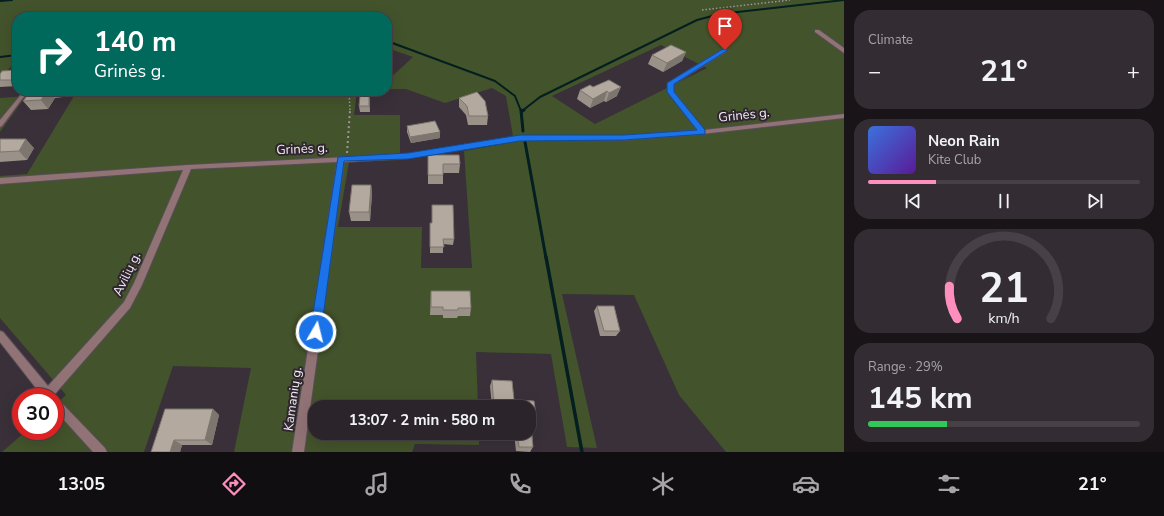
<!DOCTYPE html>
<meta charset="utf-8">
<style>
:root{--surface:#2b242b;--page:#332c33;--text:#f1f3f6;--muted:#a6a4a9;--line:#474147;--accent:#fe8ebd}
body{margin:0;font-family:"Nunito Sans",sans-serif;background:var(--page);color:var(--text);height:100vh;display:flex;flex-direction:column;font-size:15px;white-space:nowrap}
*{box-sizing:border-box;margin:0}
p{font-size:13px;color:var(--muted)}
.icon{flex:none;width:22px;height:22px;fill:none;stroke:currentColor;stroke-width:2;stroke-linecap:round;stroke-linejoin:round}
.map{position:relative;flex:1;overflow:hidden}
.sheet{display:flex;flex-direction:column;gap:10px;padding:10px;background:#181418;width:320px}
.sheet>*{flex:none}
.hud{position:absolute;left:12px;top:12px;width:380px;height:84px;border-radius:16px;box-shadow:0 4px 16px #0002,0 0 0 1px var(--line);background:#00695c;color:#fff;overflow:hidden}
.speed{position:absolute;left:12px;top:388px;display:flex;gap:8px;font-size:20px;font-weight:700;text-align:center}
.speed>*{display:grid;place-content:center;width:52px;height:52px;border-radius:50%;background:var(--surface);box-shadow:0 4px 16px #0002,0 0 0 1px var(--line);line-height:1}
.speed .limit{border:6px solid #d22;background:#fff;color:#111}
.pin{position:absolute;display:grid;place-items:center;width:34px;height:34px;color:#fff;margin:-41px -17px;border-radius:50% 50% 50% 0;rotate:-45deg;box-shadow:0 0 4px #0007}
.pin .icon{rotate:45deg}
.me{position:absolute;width:44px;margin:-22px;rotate:8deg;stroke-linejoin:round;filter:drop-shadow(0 0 3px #0008)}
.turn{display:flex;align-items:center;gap:14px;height:84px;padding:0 16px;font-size:18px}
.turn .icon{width:52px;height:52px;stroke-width:2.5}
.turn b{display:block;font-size:28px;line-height:34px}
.big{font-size:30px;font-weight:700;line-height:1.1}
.sheet .widget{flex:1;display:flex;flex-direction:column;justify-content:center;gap:6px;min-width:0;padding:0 14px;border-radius:16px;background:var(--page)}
.sheet .dial{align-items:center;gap:0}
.dial svg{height:104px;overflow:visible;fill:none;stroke:var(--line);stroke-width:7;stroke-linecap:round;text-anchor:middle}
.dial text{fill:var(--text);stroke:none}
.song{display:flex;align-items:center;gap:12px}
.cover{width:48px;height:48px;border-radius:6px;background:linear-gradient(135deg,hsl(220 70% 55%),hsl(270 70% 35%))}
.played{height:4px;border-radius:2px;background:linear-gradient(90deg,var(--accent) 25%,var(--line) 25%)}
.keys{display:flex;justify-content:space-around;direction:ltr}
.heat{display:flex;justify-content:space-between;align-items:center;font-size:22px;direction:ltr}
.charge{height:6px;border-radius:3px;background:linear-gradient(90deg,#34c759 29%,var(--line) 0)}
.trip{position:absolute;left:308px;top:400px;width:228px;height:40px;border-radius:16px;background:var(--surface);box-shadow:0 4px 16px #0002,0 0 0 1px var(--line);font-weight:700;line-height:40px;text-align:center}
.tabs{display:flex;height:64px;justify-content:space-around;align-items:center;background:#110e11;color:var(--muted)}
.tabs .icon{width:28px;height:28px}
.tabs .on{color:var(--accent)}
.tabs b{font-size:18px;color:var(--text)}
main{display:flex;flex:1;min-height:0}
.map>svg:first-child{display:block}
.green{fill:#43532b;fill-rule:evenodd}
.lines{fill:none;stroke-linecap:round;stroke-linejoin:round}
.stream-far2{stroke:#031f1f;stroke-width:2}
.stream-far1{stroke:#031f1f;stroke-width:3}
.stream{stroke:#031f1f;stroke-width:3.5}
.street-casing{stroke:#574e57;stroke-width:2}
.path-far1{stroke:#9d959d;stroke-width:1.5;stroke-dasharray:1.5 2;stroke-linecap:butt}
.path{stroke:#9d959d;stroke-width:2;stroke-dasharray:2 3;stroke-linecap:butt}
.street{fill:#917376;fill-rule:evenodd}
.wall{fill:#9a9188}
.shaded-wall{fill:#7d766f}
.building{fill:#b3a99e;stroke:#7d766f}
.route{fill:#1a73e8;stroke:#114b97}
.labels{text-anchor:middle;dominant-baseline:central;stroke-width:4;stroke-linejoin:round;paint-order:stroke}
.street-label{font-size:13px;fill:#f2ecf2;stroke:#2f262f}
</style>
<main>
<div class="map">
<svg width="844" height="452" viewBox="0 0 844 452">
<rect width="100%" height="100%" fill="#393039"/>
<path class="green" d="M0,0H844V452H726L679,395L634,295L562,294L597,448L567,447L551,354L476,352L478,407H315V433H479V445L415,444L412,452H234L251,368L173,366L144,452H2L26,431H55V405L66,395L0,318V176L27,174L77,91H357L354,115H400V160L349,162L338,227H422L421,268H472L464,151L514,142L506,96L492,88L445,103L406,89H387V81L413,57L387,48V17H17V59L0,80ZM661,45L707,68L595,124L552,96Z
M26,96L0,132V98Z"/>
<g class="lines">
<path class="stream-far2" d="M0,1L12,0
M387,41L495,81L515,96L521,111
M0,57L17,55
M522,111L540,97L697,20L720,14L844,0"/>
<path class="stream-far1" d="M521,110L523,131
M521,112L524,110
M525,142L546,258"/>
<path class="stream" d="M546,257L582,452"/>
<g class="street-casing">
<path id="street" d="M815,30H819L844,48V53L815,32Z
M725,48L728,50L727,51L674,84V92L704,130L844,114V118L702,134L624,140H521L408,158L344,162L304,452H292L337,162L191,169L142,285L130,308L54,395L105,448L107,452H93L55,410V397H43L0,342V331L3,332L48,386L124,302L134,283L183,170L0,184V178L188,165L408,154L521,136H624L697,130L668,92V83Z
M24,91H30L22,99L2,126L0,127V120Z"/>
</g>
<path class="path-far1" d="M702,10L790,0
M349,91L350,111"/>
<path class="path" d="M347,153L350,110"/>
<use href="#street" class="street"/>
</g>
<path class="wall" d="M686,52L682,61L663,72L648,64L652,55Z
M17,70V86L0,87V74Z
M609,80L617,96L606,102L604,101L590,108L577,99L580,90L593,87Z
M31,91H67L63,97L55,98L48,109L31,110L23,101Z
M369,96L370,102V112H360L359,106Z
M459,98L488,116L487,125H468L466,115L459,107Z
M407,126L440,138L411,143L407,132Z
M0,139L34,148L27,160L0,162Z
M428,155L460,164L459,173H443V184H428Z
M371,185L372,194L370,221H351L349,212Z
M432,205L454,239L453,245L443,244V253H430V223H432Z
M431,291L471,308L470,316H458L457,318H443V315H430Z
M597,306L620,331L616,336H600L594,311Z
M492,380L512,381L514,400L534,401L536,415L533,420H531L533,447L530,452L516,451L514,433H529V407H492L490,386Z
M213,409L219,415L212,445H182L180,452H151Z"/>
<path class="shaded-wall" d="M686,52L682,61L663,72L667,63Z
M17,74V85L12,80Z
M621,87L617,96L606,102L609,93Z
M47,91H51L55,98L48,109L41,100Z
M59,91H67L63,97Z
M607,91L604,101L590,108L593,99Z
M369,96L370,102V112L369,106Z
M440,132V138L411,143L410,137Z
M26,139L34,148L27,160L19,151Z
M371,185L372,194L370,221L369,212Z
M213,409L219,415L212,445L205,440Z
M174,440L182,445L180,452H170Z"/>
<path class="building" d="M671,45L686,52L667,63L652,55Z
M17,70V74L12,80H0V74L2,71Z
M609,80L621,87L609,93L607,91L593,99L580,90L590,85L593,87Z
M31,91H47L41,100L23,101Z
M477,92L485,101L488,116H469L467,106L459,98Z
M360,96H369V106H359Z
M435,121L440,132L410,137L407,126Z
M0,139H26L19,151L0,152Z
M428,155H459L460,164H443V175H428Z
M352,185H371L369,212H349Z
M432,205H453L454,239H443L444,247H430V223H432Z
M431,291H470L471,308H458V310H443V307H431Z
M597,306H614L620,331H604Z
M492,380L512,381L514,400L534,401L536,415H530L533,447H519L517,433H529V407H494Z
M165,409H213L205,440H174L170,452H151Z"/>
<path class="route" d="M723,49L728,50L674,84V92L705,130V134L624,140L520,141L408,159L344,161L321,332L319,335L316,337L312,335L310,332L338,157L408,153L520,135H624L697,130L667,92V83Z"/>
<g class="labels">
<g class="street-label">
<text transform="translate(744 115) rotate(-6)">Grinės g.</text>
<text transform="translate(302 149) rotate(-3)">Grinės g.</text>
<text transform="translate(127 274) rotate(-64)">Avilių g.</text>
<text transform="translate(293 399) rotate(-82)">Kamanių g.</text>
</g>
</g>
</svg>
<div class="speed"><div class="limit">30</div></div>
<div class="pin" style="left:725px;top:50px;background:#d93025"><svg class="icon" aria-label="arrive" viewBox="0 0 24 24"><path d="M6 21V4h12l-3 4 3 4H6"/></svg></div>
<svg class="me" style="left:316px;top:332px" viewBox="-20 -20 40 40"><circle r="17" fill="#1a73e8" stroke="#fff" stroke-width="3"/><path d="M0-11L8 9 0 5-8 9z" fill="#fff"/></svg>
<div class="trip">13:07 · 2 min · 580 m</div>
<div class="hud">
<div class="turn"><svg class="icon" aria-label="right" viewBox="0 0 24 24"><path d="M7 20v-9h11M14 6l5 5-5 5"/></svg><div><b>140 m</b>Grinės g.</div></div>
</div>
</div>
<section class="sheet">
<div class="widget"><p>Climate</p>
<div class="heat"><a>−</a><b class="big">21°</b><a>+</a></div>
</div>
<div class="widget">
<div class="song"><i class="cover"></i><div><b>Neon Rain</b><p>Kite Club</p></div></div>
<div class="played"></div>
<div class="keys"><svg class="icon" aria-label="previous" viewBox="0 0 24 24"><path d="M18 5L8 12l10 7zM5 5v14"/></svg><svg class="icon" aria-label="pause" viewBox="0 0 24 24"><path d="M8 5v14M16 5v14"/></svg><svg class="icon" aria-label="next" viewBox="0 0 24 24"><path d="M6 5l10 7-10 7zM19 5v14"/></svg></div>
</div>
<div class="widget dial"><svg viewBox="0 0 100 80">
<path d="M14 69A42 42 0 1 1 86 69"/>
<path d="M14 69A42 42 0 0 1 8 44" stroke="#fe8ebd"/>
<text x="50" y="56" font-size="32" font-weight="700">21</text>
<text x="50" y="72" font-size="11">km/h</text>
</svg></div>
<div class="widget"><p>Range · 29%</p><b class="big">145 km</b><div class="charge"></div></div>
</section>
</main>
<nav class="tabs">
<b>13:05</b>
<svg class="icon on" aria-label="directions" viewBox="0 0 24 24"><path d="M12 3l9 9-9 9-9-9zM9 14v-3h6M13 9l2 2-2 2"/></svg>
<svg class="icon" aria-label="music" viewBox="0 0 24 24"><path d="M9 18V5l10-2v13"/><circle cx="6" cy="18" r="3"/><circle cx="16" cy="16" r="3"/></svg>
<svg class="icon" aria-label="phone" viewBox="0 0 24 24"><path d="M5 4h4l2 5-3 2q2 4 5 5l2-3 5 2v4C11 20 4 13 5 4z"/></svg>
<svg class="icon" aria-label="climate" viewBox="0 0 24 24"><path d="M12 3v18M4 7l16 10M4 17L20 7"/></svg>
<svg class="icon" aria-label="car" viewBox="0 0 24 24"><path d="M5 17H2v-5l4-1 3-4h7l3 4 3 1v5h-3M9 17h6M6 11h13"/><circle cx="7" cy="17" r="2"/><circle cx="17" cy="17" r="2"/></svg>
<svg class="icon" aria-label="filters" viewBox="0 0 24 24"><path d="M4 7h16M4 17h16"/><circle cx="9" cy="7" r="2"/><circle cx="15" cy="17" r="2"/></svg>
<b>21°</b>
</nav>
